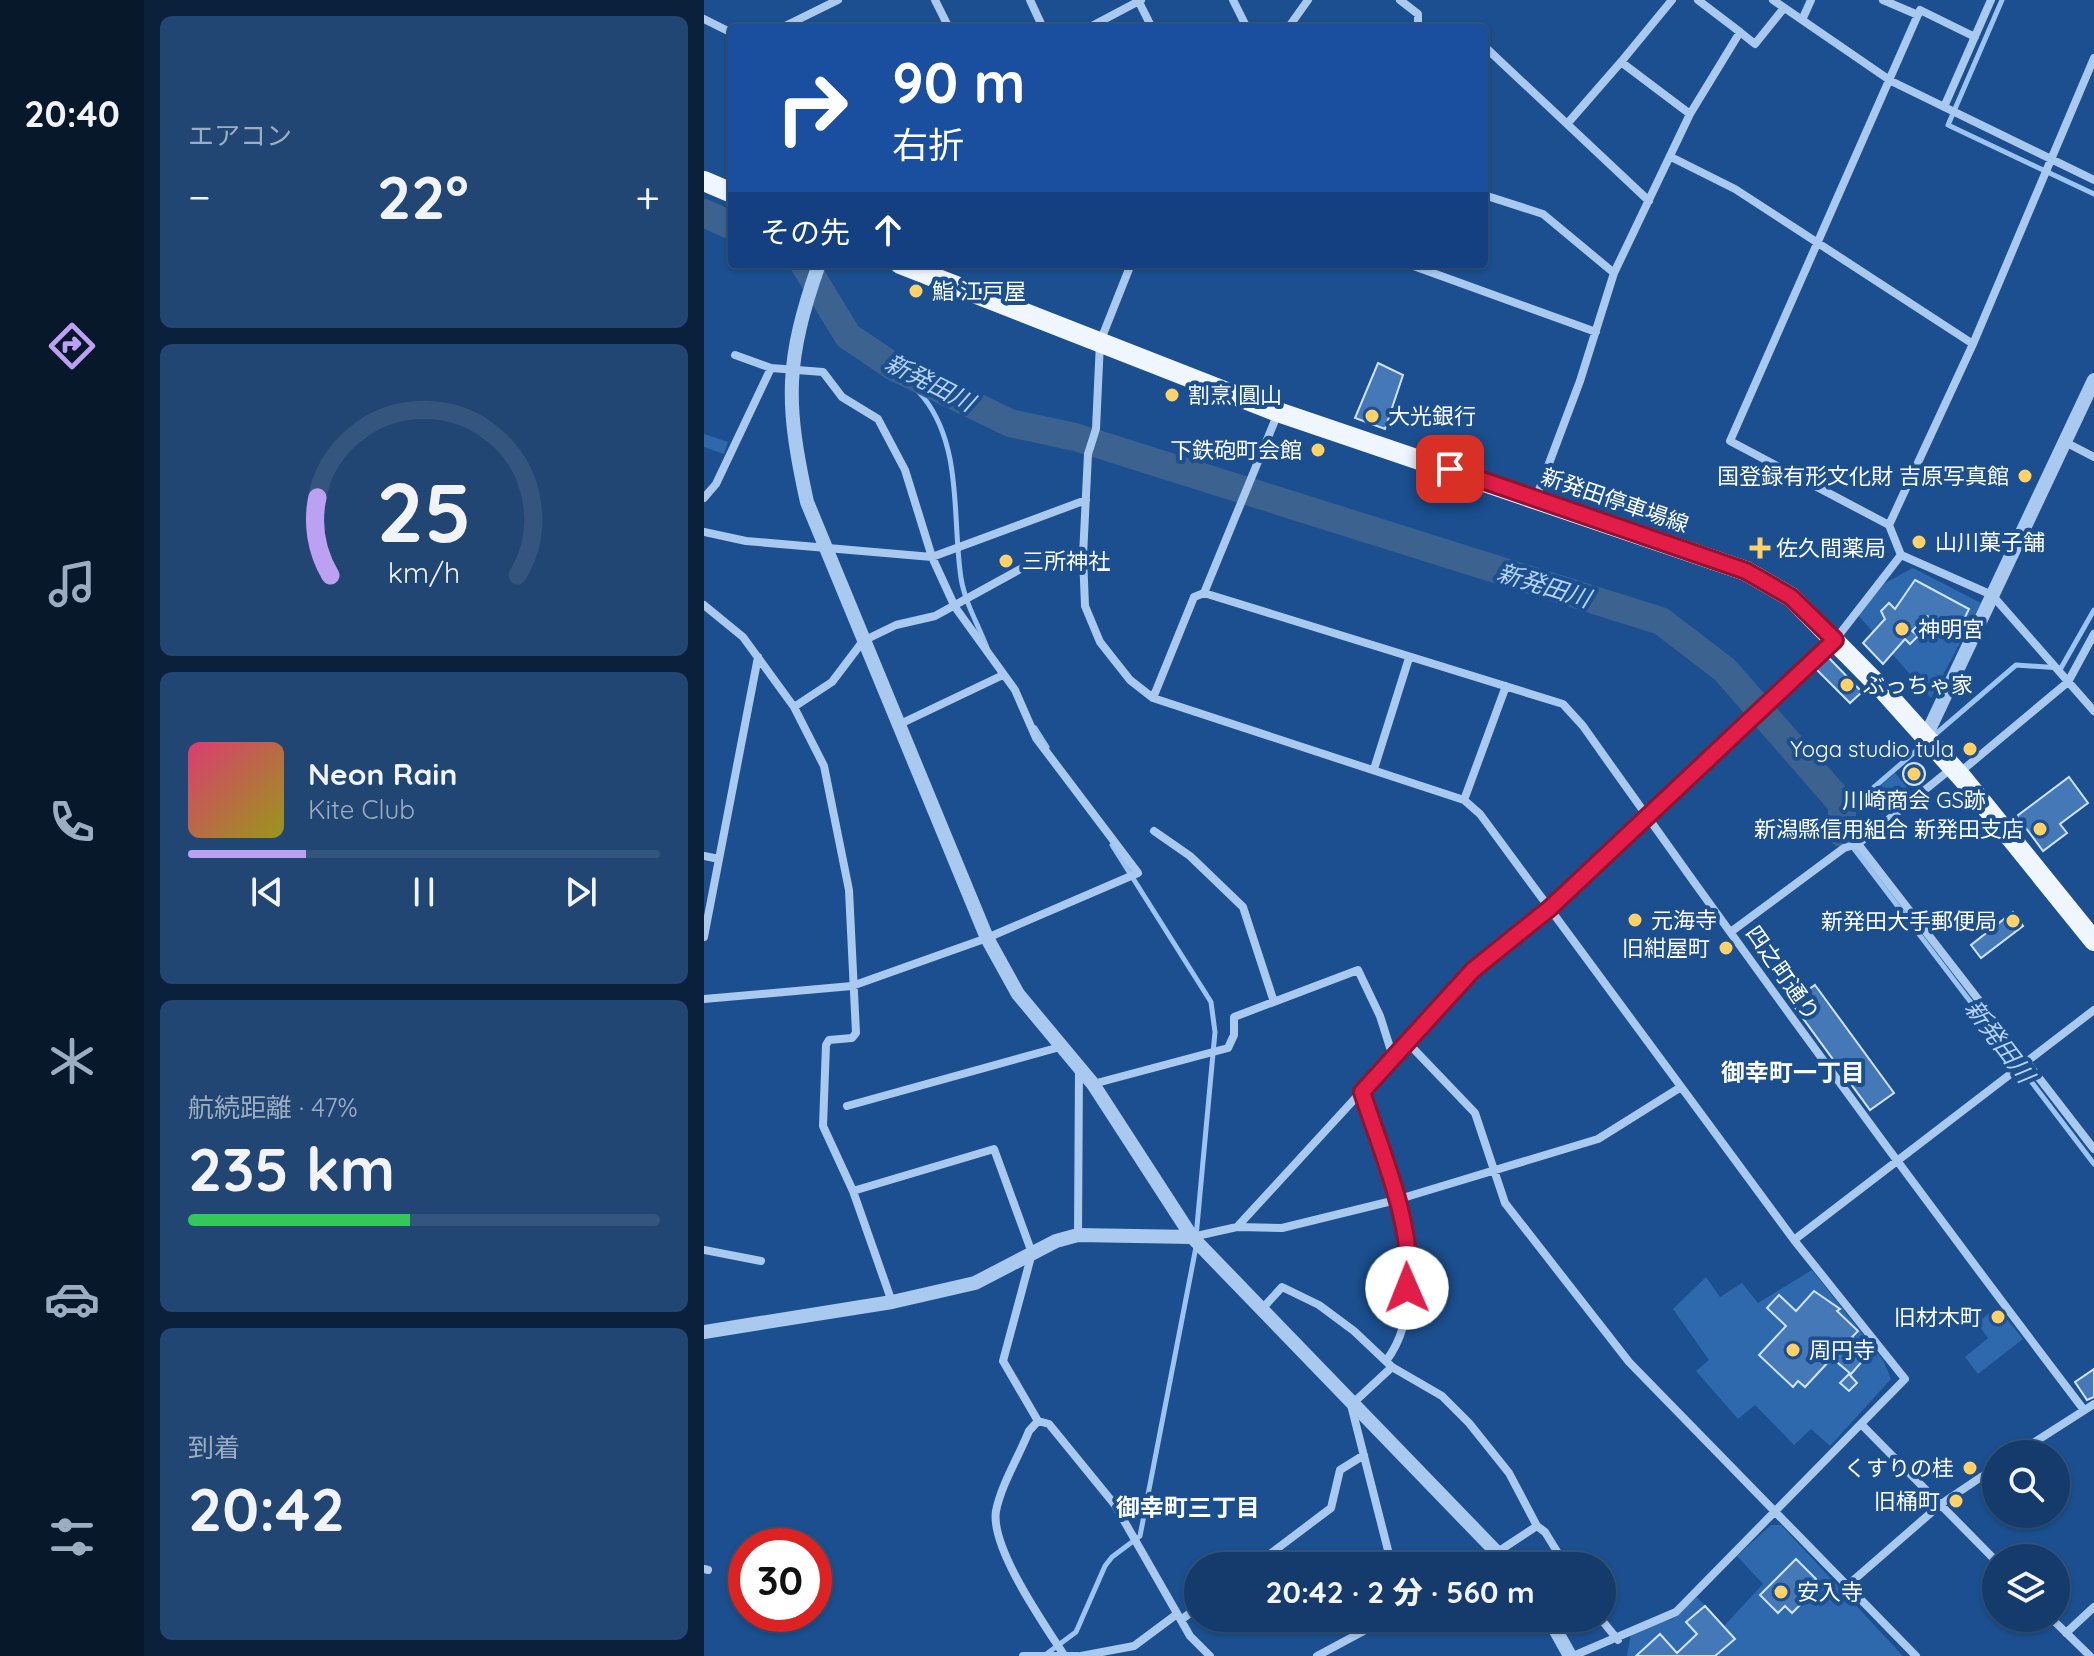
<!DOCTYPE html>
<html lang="ja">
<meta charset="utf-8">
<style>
:root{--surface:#143b6b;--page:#214673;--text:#f1f3f6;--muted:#9dadc1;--line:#33557e;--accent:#bca0f2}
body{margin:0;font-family:Quicksand,"Noto Sans JP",sans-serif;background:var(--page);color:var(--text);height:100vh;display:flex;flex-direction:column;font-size:30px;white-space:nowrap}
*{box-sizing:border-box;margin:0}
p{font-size:26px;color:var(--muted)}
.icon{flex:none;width:44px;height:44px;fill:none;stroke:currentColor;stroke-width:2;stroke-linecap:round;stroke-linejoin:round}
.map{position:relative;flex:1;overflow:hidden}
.details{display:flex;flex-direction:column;gap:16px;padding:16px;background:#0b203b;width:560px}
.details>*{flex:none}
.hud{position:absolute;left:24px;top:24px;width:760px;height:244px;border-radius:8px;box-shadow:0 2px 6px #0004,0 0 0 2px var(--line);background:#1a4fa0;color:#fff;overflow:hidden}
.buttons{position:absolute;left:1278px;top:1440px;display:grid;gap:16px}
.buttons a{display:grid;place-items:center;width:88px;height:88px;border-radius:50%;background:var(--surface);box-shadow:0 2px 6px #0004,0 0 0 2px var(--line);font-size:40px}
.speed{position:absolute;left:24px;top:1528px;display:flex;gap:16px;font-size:40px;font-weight:700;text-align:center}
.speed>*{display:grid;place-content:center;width:104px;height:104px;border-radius:50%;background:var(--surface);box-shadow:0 2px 6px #0004,0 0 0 2px var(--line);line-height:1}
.speed .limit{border:12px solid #d22;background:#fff;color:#111}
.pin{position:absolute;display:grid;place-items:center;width:68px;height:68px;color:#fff;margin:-34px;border-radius:16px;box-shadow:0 4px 12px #0006}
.me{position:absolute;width:88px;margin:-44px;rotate:359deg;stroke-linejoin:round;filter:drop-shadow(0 0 6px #0008)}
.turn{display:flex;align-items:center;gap:28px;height:168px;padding:0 32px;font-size:36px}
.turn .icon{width:104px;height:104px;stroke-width:2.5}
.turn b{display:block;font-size:56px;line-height:68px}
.then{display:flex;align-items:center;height:76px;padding:0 32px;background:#0003;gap:16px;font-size:30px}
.big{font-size:60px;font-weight:800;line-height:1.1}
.details .card{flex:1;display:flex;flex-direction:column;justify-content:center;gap:12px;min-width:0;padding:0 28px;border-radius:12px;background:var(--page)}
.details .dial{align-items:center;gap:0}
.dial svg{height:208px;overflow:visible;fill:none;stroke:var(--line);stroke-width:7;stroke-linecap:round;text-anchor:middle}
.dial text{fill:var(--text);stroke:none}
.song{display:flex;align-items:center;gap:24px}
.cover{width:96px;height:96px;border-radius:12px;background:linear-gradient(135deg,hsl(340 70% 55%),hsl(60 70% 35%))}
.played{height:8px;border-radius:4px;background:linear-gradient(90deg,var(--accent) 25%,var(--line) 25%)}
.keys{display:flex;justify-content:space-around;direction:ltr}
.heat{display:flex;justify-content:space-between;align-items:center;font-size:44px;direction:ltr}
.charge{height:12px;border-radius:6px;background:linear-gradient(90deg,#34c759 47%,var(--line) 0)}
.trip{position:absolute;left:480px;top:1552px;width:432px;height:80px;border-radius:40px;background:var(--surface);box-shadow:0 2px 6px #0004,0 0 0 2px var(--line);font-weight:800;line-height:80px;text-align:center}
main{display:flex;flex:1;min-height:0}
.dock{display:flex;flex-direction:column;width:144px;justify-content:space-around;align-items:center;background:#08182b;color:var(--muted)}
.dock .icon{width:56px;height:56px}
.dock .selected{color:var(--accent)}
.dock b{font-size:36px;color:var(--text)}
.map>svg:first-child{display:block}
.green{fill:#2e69ad}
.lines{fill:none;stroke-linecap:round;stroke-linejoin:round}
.stream{stroke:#9cc4f0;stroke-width:5}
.river{stroke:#3c6290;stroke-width:28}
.building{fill:#4478b7;stroke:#cfe3fa;stroke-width:2}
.minor{stroke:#a9c9ee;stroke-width:8}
.tertiary{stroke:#a9c9ee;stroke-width:14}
.primary{stroke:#f0f6ff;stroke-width:20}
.route-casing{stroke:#92132f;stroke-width:20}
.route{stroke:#e11d48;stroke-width:14}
.poi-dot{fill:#ffd166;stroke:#1b4f8f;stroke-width:3}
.labels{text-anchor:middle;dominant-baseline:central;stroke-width:8;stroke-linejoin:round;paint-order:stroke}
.poi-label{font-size:22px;fill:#fff;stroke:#1b4f8f;text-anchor:start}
.street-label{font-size:22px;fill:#fff;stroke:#1b4f8f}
.water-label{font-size:24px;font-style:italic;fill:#b5d3f5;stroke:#1b4f8f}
.neighbourhood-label{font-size:24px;font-weight:bold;fill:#fff;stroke:#1b4f8f}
</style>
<main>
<nav class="dock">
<b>20:40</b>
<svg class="icon selected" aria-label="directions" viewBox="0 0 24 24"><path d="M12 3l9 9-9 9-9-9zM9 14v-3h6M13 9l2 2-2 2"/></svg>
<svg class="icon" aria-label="music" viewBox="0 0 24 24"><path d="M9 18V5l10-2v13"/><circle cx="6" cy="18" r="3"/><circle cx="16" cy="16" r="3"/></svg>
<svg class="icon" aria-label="phone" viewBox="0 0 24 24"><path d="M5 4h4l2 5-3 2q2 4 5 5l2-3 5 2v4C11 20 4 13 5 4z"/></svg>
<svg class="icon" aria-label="climate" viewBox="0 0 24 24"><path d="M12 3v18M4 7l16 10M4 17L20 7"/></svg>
<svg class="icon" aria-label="car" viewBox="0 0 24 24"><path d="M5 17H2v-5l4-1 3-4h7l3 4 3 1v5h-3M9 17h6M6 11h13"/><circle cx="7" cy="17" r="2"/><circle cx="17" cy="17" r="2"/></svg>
<svg class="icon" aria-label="filters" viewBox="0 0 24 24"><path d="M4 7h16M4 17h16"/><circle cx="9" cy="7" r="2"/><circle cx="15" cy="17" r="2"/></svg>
</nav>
<section class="details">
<div class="card"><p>エアコン</p>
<div class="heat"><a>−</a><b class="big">22°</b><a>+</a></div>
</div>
<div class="card dial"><svg viewBox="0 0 100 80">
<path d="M14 69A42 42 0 1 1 86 69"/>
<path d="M14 69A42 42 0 0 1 9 39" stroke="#bca0f2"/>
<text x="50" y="56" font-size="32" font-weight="700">25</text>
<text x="50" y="72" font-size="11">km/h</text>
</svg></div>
<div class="card">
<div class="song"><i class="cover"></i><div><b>Neon Rain</b><p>Kite Club</p></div></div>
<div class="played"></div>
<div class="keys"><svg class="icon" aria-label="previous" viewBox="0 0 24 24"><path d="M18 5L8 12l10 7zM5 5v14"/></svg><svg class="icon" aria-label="pause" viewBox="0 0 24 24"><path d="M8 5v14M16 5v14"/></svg><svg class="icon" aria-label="next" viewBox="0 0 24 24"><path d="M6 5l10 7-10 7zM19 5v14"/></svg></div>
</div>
<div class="card"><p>航続距離 · 47%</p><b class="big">235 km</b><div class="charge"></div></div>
<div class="card"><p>到着</p><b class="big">20:42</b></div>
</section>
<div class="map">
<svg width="1390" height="1656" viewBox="0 0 1390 1656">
<rect width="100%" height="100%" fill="#1b4f8f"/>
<path class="green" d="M0,434L24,442L20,454L0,447Z
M1209,568L1277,603L1227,698L1153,614L1179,584Z
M1191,773L1207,792L1178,815L1163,797Z
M1108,1270L1179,1360L1187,1379L1126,1446L1107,1429L1090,1445L1051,1405L1034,1419L992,1371L1005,1360L969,1309L1002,1277L1016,1297L1038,1283L1054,1303Z
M1293,1307L1319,1339L1274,1374L1261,1357L1284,1338L1273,1323Z
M1067,1525H1077L1199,1656H923L927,1633L970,1618L993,1597L1020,1626L1059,1584L1033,1556Z"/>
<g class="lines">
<path class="stream" d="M1298,0L1244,125L1390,194
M190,367C200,377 211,387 220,398C259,448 248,520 257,578C261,603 274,624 283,648
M331,728L343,747
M1227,738L1312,665L1357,668L1390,610
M1138,804L1154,801L1220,744
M1138,833L1390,1164
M408,845L507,1002L511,1032L492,1237
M341,1655L372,1632L401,1566L408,1557L436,1536L492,1247"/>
<path class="river" d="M0,213L28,226
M100,264L144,336L190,367L306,423L371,437L957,621L1021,670L1138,804V833"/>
</g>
<path class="building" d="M674,363L699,375L681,429L651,418Z
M1211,580L1265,609L1254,632L1223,616L1208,631L1214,636L1206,644L1201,639L1179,664L1159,643L1181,619L1177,611L1185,603L1191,609Z
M1124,657L1158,692L1146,703L1112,669Z
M1199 774a11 11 0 1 1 22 0a11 11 0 1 1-22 0Z
M1365,777L1384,803L1356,824L1363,833L1339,851L1313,816Z
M1309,912L1319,926L1277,958L1267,945Z
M1111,985L1190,1093L1166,1110L1087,1002Z
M1110,1291L1136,1309L1133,1311L1154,1331L1148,1337L1162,1357L1147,1374L1128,1358L1101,1387L1094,1381L1089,1387L1055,1355L1082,1326L1063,1308L1075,1295L1092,1311Z
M1390,1369V1397L1383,1400L1371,1382Z
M1145,1374L1153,1383L1145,1391L1136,1383Z
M1092,1559L1112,1579L1096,1595L1101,1600L1088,1613L1081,1606L1074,1613L1056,1595Z
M1001,1606L1031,1639L1011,1656H932L956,1634L973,1653L993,1634L982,1622Z"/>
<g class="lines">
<path class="minor" d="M231,0L245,28
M326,0L339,28
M434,0L448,28
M529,0L543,28
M696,0L714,14V28
M994,0L1036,32
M1069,0L1187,81L1390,180
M1179,0L1214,15
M0,19L28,33
M1098,20L1107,0
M77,28L134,0
M384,28L437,0
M584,28L604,0
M780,46L945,201
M917,62L968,0
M1240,107L1287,0
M863,124L917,62L986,114
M967,157L1031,189L1269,344
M780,195L839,214L910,273
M427,264L396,342L392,429L384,454L379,556L381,606L396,642L426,680L449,698L760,800L776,814L1090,1240L1201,1379L972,1612L869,1656
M704,264L892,332
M1361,442L1390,457
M0,498L12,484L67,368
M832,498L876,381L910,273L986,114L1036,32L1051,44L1080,8
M1185,525L1026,441L1216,10L1271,37
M0,532L42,541L228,557L382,500
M1197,555L1288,595L1390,711
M500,593L859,704L879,726C1042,957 1209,1185 1380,1410
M0,605L39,637L90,707L128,682L159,641L192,625L231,616L322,566L379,556
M449,698L490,597L500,593L574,413
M90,707L120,766L145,890L152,1033L148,1038L125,1040L122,1045L119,1126L149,1191
M194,725L299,675
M670,769L705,658
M1255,773L1364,682L1390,634
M760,800L802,686
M450,831L486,856L539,907L570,1002
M1154,844L1390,1149
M0,856L15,859
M1028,931L1140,848L1154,844L1248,768
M0,937L54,657
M0,999L148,986L283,938L434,873L332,738L311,690L251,607L228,557L201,470L174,419L138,397L119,372L67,368L31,355
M704,1043L771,1113L801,1203L925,1362L1212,1656
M389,1084L524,1048L530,1035V1017L654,970L676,1016L689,1057
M658,1092C681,1166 735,1292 682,1361
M143,1106L356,1047
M533,1227L578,1228L692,1200L894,1139L977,1087
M374,1235L375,1068
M488,1237L533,1227L769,970L846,908L1102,670L1131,640L1197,555L1185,525L1269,344L1390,58
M1090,1240L1390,1010
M0,1250L57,1261
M188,1302L149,1191L290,1149L328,1253L299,1361L334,1421L345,1424L411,1505L486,1636L506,1656
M557,1310L578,1287L615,1305L650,1331L688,1367L738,1396L765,1423L805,1473L833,1526L772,1566
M688,1367L647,1405L688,1566
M334,1421L325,1431C315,1456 297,1485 292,1511C286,1547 340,1624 360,1655
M1157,1424L1292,1561
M1312,1454L1390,1404
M833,1526L841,1532L862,1566
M550,1566L627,1508L636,1470L660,1455
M0,1569L4,1570
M1145,1584L1237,1504L1292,1467
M896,1618L914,1640
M1347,1618L1386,1656
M477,1620L494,1607
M1362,1633L1390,1607
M319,1656H374
M377,1656L430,1646L473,1614
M613,1656L684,1618"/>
<path class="tertiary" d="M115,264C81,361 81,402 103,502L283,938L314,994L389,1084L488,1237L806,1566
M1222,736L1390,380
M0,1332L188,1302L271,1283L352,1241L374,1235L488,1237
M845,1618L866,1656"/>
<path class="primary" d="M0,181L28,193
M196,264L574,412L1042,571L1087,597L1181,692L1260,780L1390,941"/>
</g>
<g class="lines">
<g class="route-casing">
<path id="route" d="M703,1288C712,1230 676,1148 658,1092L769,970L846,908L1131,640L1087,597L1042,571L746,469"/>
</g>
<use href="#route" class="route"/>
</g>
<g class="poi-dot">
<circle cx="212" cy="291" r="8"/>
<circle cx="468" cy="395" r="8"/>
<circle cx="668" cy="416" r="8"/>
<circle cx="614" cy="450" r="8"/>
<circle cx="1321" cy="476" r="8"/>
<circle cx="1215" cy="542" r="8"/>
<path d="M1052 536h8v8h8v8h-8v8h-8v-8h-8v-8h8z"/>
<circle cx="302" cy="561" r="8"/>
<circle cx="1198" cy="629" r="8"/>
<circle cx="1143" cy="685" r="8"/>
<circle cx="1266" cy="749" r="8"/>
<circle cx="1210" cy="774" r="8"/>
<circle cx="1336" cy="829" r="8"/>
<circle cx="931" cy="920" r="8"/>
<circle cx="1309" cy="921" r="8"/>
<circle cx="1022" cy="948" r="8"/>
<circle cx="1294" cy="1317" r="8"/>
<circle cx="1089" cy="1350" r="8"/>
<circle cx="1266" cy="1468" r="8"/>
<circle cx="1252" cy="1501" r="8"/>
<circle cx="1077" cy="1592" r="8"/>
</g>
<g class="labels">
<g class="poi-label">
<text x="228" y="291">鮨 江戸屋</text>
<text x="484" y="395">割烹 圓山</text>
<text x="684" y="416">大光銀行</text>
<text x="598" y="450" text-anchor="end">下鉄砲町会館</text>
<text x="1305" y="476" text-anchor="end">国登録有形文化財 吉原写真館</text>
<text x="1231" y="542">山川菓子舗</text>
<text x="1072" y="548">佐久間薬局</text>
<text x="318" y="561">三所神社</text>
<text x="1214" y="629">神明宮</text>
<text x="1159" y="685">ぶっちゃ家</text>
<text x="1250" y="749" text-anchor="end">Yoga studio tula</text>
<text x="1210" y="800" text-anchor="middle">川崎商会 GS跡</text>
<text x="1320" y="829" text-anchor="end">新潟縣信用組合 新発田支店</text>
<text x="947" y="920">元海寺</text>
<text x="1293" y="921" text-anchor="end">新発田大手郵便局</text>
<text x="1006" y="948" text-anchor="end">旧紺屋町</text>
<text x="1278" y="1317" text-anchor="end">旧材木町</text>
<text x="1105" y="1350">周円寺</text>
<text x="1250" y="1468" text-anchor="end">くすりの桂</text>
<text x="1236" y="1501" text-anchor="end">旧桶町</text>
<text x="1093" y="1592">安入寺</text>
</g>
<g class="street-label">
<text transform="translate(911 500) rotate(19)">新発田停車場線</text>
<text transform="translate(1079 973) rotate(55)">四之町通り</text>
</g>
<g class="water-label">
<text transform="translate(226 382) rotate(27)">新発田川</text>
<text transform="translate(840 585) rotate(17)">新発田川</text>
<text transform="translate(1296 1041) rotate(53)">新発田川</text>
</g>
<g class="neighbourhood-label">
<text x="1089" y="1072">御幸町一丁目</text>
<text x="484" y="1507">御幸町三丁目</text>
</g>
</g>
</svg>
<div class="buttons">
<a><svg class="icon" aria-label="search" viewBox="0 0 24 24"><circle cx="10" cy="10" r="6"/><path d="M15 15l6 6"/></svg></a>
<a><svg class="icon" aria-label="layers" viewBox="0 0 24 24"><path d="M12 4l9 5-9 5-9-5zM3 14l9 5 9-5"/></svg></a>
</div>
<div class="speed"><div class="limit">30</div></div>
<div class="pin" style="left:746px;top:469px;background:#d93025"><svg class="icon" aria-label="arrive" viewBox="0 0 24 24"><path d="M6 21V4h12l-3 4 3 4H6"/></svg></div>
<svg class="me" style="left:703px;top:1288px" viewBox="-20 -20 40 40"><circle r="19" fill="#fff"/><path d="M0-13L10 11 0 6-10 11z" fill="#e11d48"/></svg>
<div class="trip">20:42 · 2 分 · 560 m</div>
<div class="hud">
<div class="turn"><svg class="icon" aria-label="right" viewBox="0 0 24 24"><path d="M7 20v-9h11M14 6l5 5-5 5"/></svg><div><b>90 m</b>右折</div></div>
<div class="then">その先<svg class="icon" aria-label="ahead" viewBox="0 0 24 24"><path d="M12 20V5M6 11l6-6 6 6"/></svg></div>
</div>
</div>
</main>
